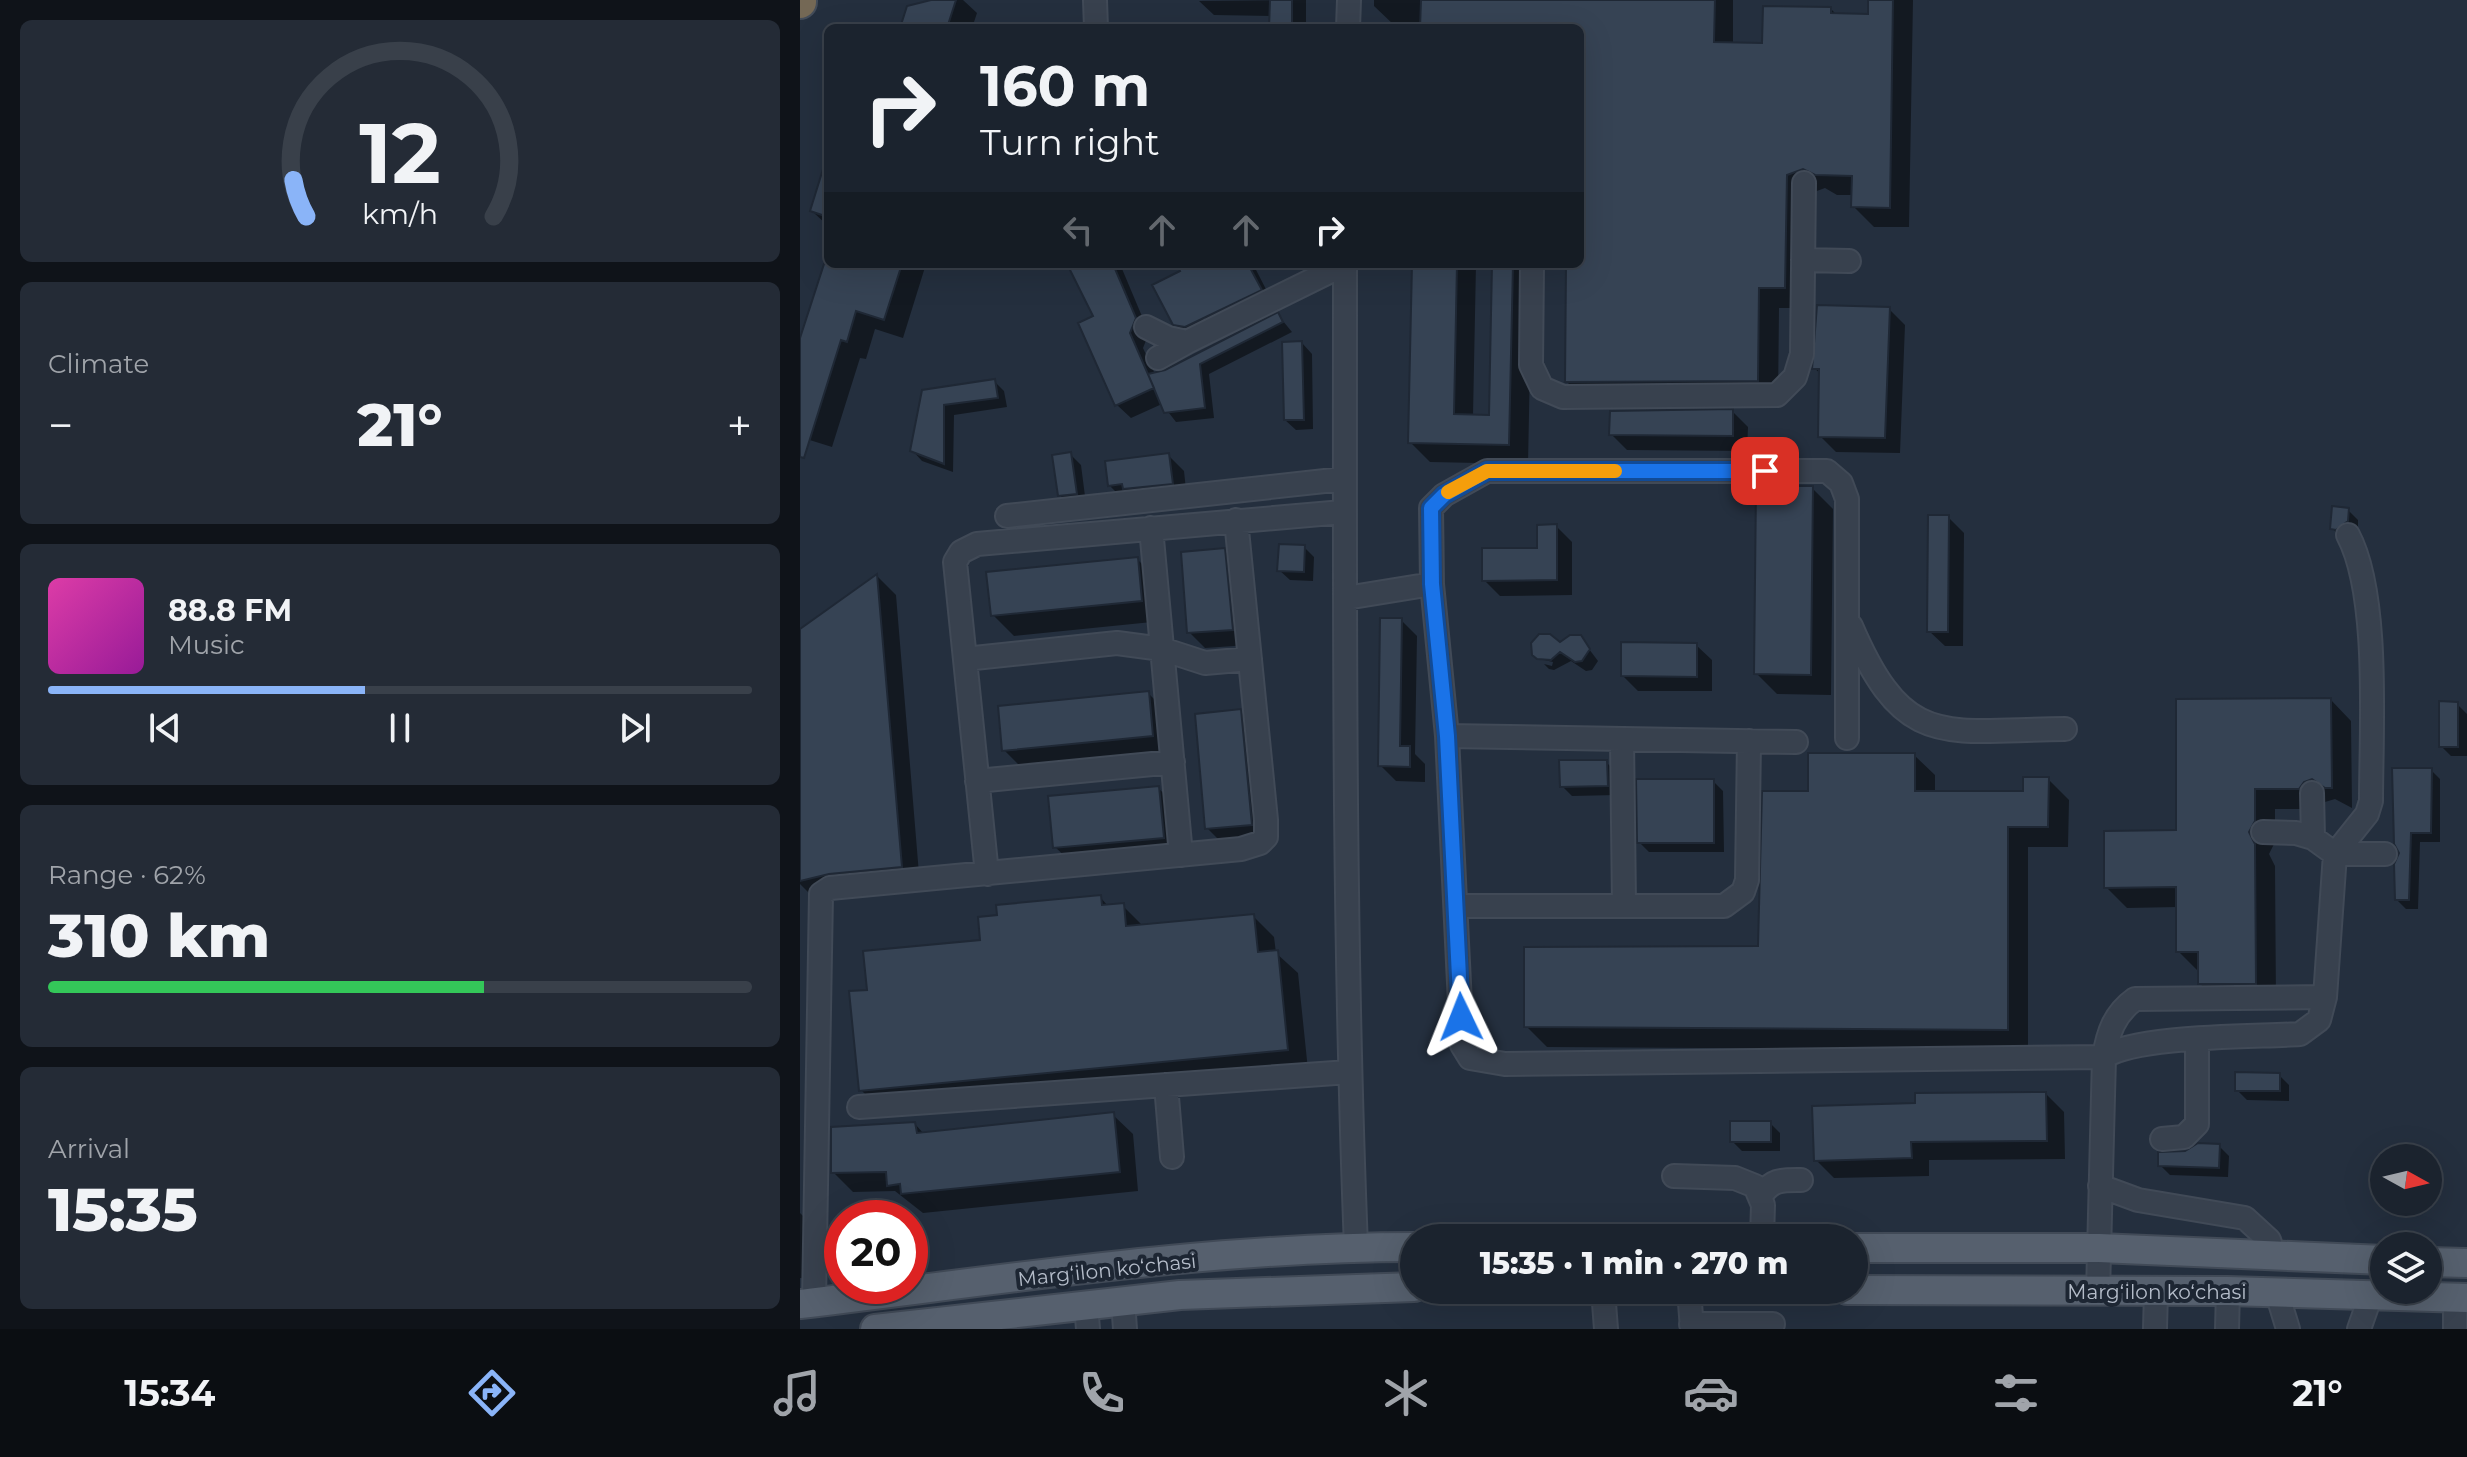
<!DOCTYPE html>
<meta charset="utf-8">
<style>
:root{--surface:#1b232e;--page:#242b36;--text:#f1f3f6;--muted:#a0a4aa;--line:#39404a;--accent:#8ab4f8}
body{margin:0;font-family:Montserrat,sans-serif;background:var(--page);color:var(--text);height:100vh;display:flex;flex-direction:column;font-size:30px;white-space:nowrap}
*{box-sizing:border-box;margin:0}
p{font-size:26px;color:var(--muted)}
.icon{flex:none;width:44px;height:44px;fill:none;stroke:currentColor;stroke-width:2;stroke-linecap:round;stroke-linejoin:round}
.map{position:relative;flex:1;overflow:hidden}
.side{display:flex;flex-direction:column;gap:20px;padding:20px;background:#0f1319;width:800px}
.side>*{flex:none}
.hud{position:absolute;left:24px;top:24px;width:760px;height:244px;border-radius:12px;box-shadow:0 8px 32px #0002,0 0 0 2px var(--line);background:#1b232e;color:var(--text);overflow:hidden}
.needle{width:52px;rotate:98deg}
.buttons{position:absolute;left:1570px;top:1144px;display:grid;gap:16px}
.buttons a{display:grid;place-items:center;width:72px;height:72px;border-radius:50%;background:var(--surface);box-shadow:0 8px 32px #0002,0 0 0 2px var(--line);font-size:40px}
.speed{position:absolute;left:24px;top:1200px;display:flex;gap:16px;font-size:40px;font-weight:700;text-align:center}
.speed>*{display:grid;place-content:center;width:104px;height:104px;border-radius:50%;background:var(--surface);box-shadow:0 8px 32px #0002,0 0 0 2px var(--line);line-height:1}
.speed .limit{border:12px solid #d22;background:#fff;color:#111}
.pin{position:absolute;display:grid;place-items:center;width:68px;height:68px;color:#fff;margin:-34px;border-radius:16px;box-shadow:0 4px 12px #0006}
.me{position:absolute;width:88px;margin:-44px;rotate:358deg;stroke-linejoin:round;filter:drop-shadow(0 0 6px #0008)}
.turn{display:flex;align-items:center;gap:28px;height:168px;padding:0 24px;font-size:36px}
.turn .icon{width:104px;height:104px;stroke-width:2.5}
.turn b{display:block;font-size:56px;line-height:68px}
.lanes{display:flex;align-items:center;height:76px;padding:0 24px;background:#0003;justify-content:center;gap:40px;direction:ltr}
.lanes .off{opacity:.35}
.big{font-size:60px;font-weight:800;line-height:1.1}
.side .widget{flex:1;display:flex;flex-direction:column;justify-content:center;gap:12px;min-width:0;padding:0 28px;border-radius:12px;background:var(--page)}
.side .dial{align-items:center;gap:0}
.dial svg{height:208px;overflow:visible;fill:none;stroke:var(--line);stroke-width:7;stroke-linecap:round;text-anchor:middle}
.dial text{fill:var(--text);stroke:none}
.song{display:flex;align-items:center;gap:24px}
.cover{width:96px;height:96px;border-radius:12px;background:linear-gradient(135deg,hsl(320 70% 55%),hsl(300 70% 35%))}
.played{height:8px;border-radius:4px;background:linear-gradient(90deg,var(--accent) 45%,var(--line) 45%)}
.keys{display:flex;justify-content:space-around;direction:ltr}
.heat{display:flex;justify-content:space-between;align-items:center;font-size:44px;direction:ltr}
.charge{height:12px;border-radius:6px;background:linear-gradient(90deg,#34c759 62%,var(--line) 0)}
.trip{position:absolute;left:600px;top:1224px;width:468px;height:80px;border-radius:40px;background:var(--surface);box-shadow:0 8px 32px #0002,0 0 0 2px var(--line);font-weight:800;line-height:80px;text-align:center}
.menu{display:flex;height:128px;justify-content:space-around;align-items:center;background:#0b0e12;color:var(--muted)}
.menu .icon{width:56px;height:56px}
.menu .on{color:var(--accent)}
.menu b{font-size:36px;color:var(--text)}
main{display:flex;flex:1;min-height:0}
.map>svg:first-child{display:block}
.shadow{fill:#0007}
.building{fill:#364354;stroke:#1f2835;stroke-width:2}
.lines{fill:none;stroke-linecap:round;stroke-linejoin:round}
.minor-casing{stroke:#414a57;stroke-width:26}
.major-casing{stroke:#414a57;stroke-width:32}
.highway-casing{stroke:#434c59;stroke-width:36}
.minor{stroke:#38414e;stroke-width:22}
.major{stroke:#56606e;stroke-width:28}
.highway{stroke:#746855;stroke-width:32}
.route-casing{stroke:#114b97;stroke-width:20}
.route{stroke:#1a73e8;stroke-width:14}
.slow{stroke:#f59e0b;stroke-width:14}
.labels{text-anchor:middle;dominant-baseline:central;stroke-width:8;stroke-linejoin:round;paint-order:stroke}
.street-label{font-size:20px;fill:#b4bcc9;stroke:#1d2633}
</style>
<main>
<section class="side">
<div class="widget dial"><svg viewBox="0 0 100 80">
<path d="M14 69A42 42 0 1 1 86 69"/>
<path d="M14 69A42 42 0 0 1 9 55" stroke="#8ab4f8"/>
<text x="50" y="56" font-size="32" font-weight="700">12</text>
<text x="50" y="72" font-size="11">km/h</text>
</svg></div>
<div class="widget"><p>Climate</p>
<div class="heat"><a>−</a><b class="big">21°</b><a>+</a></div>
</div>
<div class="widget">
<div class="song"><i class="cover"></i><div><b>88.8 FM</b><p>Music</p></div></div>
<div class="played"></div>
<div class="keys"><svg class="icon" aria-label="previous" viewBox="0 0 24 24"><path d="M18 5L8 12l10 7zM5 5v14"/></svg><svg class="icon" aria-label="pause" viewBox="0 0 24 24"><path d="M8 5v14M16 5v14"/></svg><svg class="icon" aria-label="next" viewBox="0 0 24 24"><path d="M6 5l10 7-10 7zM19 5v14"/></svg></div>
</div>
<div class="widget"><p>Range · 62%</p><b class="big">310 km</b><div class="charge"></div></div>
<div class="widget"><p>Arrival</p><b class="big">15:35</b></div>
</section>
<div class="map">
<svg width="1667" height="1329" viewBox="0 0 1667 1329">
<rect width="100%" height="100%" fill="#242f3e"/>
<path class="shadow" d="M139,0H163L177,13L172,28H102Z
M506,0V28H471V16L414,15L399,1Z
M574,0H933V44L964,45L1031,9L1037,15L1070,16V0H1113L1109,227H1074L1053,206L1054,195H1037L1025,188L1006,195L1005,308H979L978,401L787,402L767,382L768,264H780V28L595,26L574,6Z
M28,173V226L12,211Z
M28,257V264H126L103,338L75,329L66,359L60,358L32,447L0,437V344Z
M269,264H320L349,333L343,348L355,374L478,315L492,332L409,374L414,418L376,422L362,404L331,418L317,405L296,317Z
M379,264H453L473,303L388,337L374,324L365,280L407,323Z
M614,264H676L673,416L691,417L694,264H732L728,464L630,462L610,442Z
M1089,309L1105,325L1100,453L1036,452L1020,436L1021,374L1014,368Z
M502,343L512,354L513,429L496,430L485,420Z
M194,381L204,391L207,407L154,415L153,472L122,461L112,450L124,391Z
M932,411L948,427L947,451L827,450L811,434Z
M271,455L281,465L286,504L270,506L260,495Z
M368,455L384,471L387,499L325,501L310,486Z
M1012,488L1033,509L1031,695L977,694L956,673Z
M1548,510L1558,520V531L1542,538L1532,528Z
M1148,517L1164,533L1163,646H1145L1129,631Z
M756,526L772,542V595L700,596L684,580L739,550Z
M504,547L514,557L513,581L490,580L479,570Z
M424,550L440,566L448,645L405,648L389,632Z
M337,559L358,580L362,621L214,636L193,615Z
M77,576L96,595L120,886L16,900L0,884V632Z
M601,620L617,636L615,754L625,764V782L596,781L580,765Z
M780,637L798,661L792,670L786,671L771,661L754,670L749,669L744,664L752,666L753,662L740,659L732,649Z
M896,645L912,660V691H838L823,676Z
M348,693L369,714L373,756L225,771L204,750Z
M1531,700L1551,721L1552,808L1535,799L1525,802L1520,809H1475V842L1469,854L1475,866L1476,1004H1421L1400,984L1399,972L1378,951V907L1327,908L1306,887L1378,832Z
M1657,704L1667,714V756H1651L1641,746Z
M440,711L461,732L472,845L428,849L407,828Z
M1114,755L1135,775V793H1225L1248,779L1269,800L1268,847H1228V1050L747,1047L726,1026L960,948L1010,793Z
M806,762L816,772L817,795L772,796L762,786Z
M1631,770L1640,779V842H1620L1618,909H1606L1597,900L1596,864Z
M913,781L923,791L924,852H849L839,842Z
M358,788L374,803L378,853L271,862L255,847Z
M300,897L309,907L323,906L344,927L453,916L474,937L476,953L498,973L508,1070L82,1111L61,1090L69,991L183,942L199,917Z
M1479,1075L1489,1085V1101L1447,1100L1437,1090Z
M1246,1094L1264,1112L1265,1159L1129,1160V1176L1034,1178L1016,1160L1117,1105Z
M313,1115L333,1134L338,1191L123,1213L95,1191L53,1192L33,1172L115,1124L124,1134Z
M970,1123L980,1133V1151H942L932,1141Z
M1419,1146L1429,1156L1428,1177L1370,1175L1360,1165Z
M0,1213L16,1229L15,1279L0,1278Z"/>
<path class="building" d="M131,0H156L147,28H100L107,6Z
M470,0H492V28H469Z
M621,0H915L914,42L962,43L963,6L1031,7V13L1068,14V0H1093L1090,208L1051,207L1052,176L1015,175L1003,169L987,175L985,288H959L958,381L765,382L766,264H780V28H620Z
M24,166H28V217L10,211Z
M24,264H102L84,320L56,311L47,342L41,340L4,458L0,457V338Z
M267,264H313L336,318L330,333L354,388L315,406L278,323L293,316Z
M376,264H448L462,290L385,327L373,325L352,285L380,271Z
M612,264H657L654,414L689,415L692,264H713L709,445L608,443Z
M1017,305L1090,307L1085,438L1018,437L1019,369H1012Z
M478,312L483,322L400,364L405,408L364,413L348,374L365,370Z
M502,341L504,420H484L482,342Z
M195,379L198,398L144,405V464L110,451L122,390Z
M933,409V436L809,435L810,411Z
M271,452L277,494L258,496L252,455Z
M369,453L373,484L323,489L322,484L308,486L305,461Z
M956,486H1013L1011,675L954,674Z
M1532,506L1549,508L1548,521L1536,530L1530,529Z
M1128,515H1149L1148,632H1127Z
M757,524V580L682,581V548H737V525Z
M479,544L505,545L504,572L477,571Z
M425,548L433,630L387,633L381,552Z
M338,557L342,601L191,616L186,572Z
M77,574L102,867L29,874L0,881V629Z
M580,618H602L600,746H610V767L578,766Z
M739,634H750L760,642L770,635H781L790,649L782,661L775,662L760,652L751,660L737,659L732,655L731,643Z
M821,642L897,643V677L821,676Z
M349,691L353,736L202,751L198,706Z
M1531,698L1532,788H1525L1512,779L1504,782L1499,789H1455V821L1449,832L1455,844L1456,984H1398V952H1376V887L1304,888V831L1376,830V699Z
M1639,701L1658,702V747H1639Z
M441,709L452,825L405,829L395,714Z
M1008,753H1115V791H1223V777H1249L1248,827H1208V1030L724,1027V947L958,946L962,791H1008Z
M759,760H807L808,786L760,787Z
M1592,768H1632L1631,833H1611L1609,900H1595L1594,864L1599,853L1594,844Z
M836,779H914V843H837Z
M359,786L364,838L253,848L248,796Z
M301,895L302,905L324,903L326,926L454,914L458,952L478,950L488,1050L59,1091L49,991L67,990L63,951L180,940L178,917L197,915L196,905Z
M1435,1072L1480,1073V1091H1435Z
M1246,1092L1247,1141L1111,1142L1112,1158L1014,1161L1012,1106L1115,1103V1093Z
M314,1112L320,1172L101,1194L100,1184L87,1186L86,1172L31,1173V1127L115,1122L117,1133Z
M930,1121H971V1142H930Z
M1398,1143L1420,1144L1419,1168L1358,1166V1152L1385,1151Z"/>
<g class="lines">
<g class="minor-casing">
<path id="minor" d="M295,0L296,28
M548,28L549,0
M1003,260L1049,261
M732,264L731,365L742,388L763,397L977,395L995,377L1002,354L1004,183
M346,327L368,338L387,342L545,264C545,592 543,920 556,1247
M358,358L387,342
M207,516L543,479
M351,528L381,855
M632,584L631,508L644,495L687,471H1027L1041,483L1047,499V738
M546,598L632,584L647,736L662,1045L670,1058L705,1064L1304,1057C1308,1033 1314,1014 1335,999L1525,997
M1051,626C1105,752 1144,730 1265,729
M165,659L317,643L362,649L405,663L450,659
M647,736L996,742
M822,739L824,905
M177,781L373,762
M1512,793L1513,838
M1463,832L1496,833L1513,838L1535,854H1585
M187,874L155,562L161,552L177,544L543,512
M657,906H924L943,892L947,880L949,741
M366,1085L372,1157
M59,1107L549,1072
M1362,1139L1384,1137L1397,1124V1041
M874,1176L935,1178L955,1186L963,1205L962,1238
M1300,1186L1338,1200L1445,1218L1469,1240L1474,1256
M961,1196C971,1179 983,1180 1001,1180
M803,1290L806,1329
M889,1290L892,1329
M1298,1293L1304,1057C1336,1035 1456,1037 1500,1034L1519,1020L1525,997L1535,854L1567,814L1571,801C1571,731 1580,595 1548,535
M1477,1293L1488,1329
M323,1301L325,1329
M14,1302L21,894L30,888L441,849L460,843L466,837V820L436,520
M286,1305L288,1329
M891,1324H973
M1355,1329L1356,1292
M1427,1329L1428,1291
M1559,1329L1571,1295
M1655,1329V1297"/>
</g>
<g class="major-casing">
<path id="major" d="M1054,1248H1299L1584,1260
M1628,1262L1667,1263
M1047,1290L1428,1291L1667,1298
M0,1304C203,1280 409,1247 614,1247
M75,1329L380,1295L614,1287"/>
</g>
<g class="highway-casing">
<path id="highway" d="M0,2V0"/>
</g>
<use href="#minor" class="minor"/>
<use href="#major" class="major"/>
<use href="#highway" class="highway"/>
</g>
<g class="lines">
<g class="route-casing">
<path id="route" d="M661,1017L647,736L632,584L631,508L644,495L687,471H965"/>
</g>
<use href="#route" class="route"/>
<path class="slow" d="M648,492L687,471H815"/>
</g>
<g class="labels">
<g class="street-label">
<text transform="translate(307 1270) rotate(-6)">Margʻilon koʻchasi</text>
<text x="1357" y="1292">Margʻilon koʻchasi</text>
</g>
</g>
</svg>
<div class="buttons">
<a><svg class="needle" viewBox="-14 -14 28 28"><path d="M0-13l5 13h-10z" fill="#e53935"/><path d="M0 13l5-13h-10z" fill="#a0a4aa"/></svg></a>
<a><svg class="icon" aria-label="layers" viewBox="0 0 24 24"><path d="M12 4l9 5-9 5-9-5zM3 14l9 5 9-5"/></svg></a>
</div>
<div class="speed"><div class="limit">20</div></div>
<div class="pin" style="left:965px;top:471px;background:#d93025"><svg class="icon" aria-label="arrive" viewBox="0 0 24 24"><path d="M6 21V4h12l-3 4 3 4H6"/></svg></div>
<svg class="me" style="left:661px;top:1017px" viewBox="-20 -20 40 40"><path d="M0-17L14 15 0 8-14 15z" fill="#1a73e8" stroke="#fff" stroke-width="4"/></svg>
<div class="trip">15:35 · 1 min · 270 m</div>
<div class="hud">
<div class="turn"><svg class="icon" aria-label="right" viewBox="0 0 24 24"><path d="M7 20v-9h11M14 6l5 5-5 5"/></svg><div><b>160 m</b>Turn right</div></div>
<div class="lanes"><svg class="icon off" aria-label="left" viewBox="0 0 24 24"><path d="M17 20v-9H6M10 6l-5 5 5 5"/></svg><svg class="icon off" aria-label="ahead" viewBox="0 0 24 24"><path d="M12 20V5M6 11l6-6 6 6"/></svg><svg class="icon off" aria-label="ahead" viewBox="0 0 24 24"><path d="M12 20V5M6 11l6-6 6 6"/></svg><svg class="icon" aria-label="right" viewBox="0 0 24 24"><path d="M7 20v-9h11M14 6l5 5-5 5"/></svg></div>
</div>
</div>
</main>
<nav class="menu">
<b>15:34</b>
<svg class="icon on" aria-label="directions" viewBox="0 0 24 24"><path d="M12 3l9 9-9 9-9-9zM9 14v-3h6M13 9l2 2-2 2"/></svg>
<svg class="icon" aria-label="music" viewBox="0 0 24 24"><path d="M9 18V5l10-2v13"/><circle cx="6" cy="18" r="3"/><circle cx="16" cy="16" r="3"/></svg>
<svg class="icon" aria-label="phone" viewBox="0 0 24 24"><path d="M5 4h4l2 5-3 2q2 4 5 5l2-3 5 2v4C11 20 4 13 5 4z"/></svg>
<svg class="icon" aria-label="climate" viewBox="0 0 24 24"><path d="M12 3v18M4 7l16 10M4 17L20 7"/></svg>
<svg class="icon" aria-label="car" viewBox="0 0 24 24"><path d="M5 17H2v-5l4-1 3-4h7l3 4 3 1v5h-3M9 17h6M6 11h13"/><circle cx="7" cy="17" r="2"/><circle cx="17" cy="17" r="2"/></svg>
<svg class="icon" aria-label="filters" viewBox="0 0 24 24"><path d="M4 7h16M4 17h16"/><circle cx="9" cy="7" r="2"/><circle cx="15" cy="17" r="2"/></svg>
<b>21°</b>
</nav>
